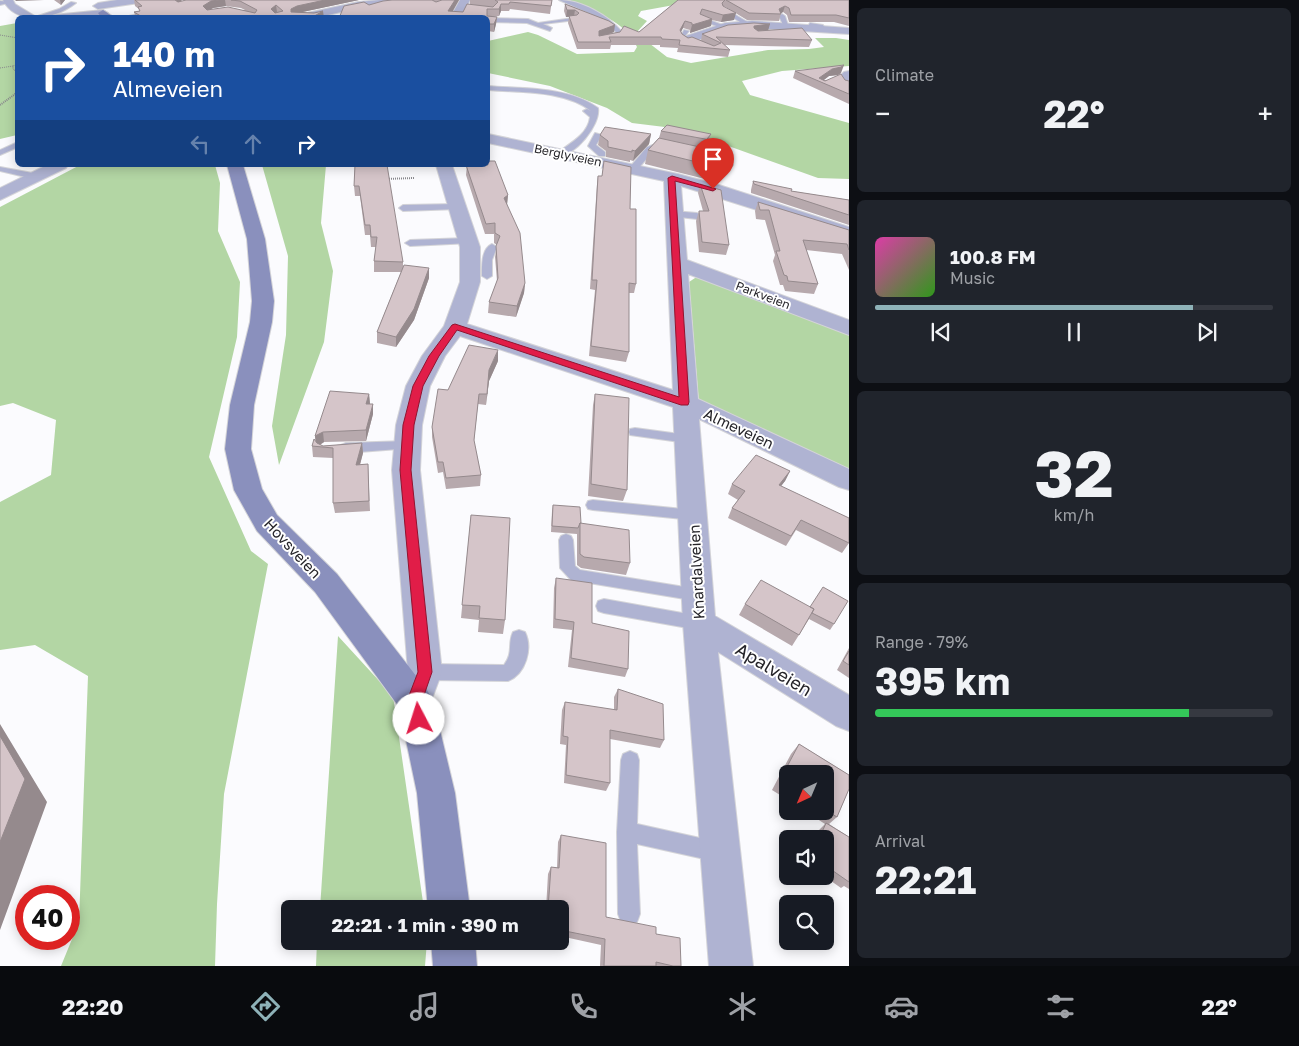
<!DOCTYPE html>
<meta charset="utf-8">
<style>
:root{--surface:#171b24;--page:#20242c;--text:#f1f3f6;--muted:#9ea1a6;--line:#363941;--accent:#8eb2b8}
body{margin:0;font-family:"Golos Text",sans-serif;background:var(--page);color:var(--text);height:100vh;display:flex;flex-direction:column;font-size:19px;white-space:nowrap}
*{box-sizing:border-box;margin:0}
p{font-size:16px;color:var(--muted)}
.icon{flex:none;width:28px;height:28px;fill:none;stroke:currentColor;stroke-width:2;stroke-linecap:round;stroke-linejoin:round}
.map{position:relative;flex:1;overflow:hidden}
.drawer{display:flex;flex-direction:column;gap:8px;padding:8px;background:#0d0f14;width:450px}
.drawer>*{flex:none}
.hud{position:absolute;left:15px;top:15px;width:475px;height:152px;border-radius:8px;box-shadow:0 2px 12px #0003;background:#1a4fa0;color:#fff;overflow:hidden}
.needle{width:32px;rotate:224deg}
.fabs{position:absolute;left:779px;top:765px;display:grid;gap:10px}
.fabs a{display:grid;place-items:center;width:55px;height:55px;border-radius:8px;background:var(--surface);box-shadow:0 2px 12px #0003;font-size:25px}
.speed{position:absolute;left:15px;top:885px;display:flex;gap:10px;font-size:25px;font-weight:700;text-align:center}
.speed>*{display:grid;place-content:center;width:65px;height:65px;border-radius:50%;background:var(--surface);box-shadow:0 2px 12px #0003;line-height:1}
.speed .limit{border:8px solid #d22;background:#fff;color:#111}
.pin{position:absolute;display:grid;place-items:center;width:42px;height:42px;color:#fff;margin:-51px -21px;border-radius:50% 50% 50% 0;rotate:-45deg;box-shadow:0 0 5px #0007}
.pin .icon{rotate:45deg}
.me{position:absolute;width:55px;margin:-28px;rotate:355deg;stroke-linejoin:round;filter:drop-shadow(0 0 4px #0008)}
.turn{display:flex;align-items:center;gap:18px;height:105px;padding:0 15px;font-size:22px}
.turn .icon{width:65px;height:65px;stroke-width:2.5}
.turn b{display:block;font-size:35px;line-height:42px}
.lanes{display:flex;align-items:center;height:48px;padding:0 15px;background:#0003;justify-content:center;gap:25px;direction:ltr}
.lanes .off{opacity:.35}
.big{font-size:38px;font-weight:700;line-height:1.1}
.drawer .tile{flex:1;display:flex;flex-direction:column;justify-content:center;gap:8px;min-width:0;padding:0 18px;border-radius:8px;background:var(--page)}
.drawer .dial{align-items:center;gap:0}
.dial b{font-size:65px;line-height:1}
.song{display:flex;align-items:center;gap:15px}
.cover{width:60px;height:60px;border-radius:8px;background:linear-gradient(135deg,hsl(320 70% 55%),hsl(110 70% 35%))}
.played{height:5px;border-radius:2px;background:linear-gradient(90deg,var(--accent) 80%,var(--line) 80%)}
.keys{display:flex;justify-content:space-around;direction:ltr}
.heat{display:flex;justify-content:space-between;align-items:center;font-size:28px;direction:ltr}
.charge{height:8px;border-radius:4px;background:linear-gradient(90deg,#34c759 79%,var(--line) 0)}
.trip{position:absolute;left:281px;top:900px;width:288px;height:50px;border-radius:8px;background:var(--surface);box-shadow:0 2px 12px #0003;font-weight:700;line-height:50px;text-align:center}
.dock{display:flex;height:80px;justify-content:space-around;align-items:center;background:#090b0e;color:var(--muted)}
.dock .icon{width:35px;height:35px}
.dock .current{color:var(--accent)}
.dock b{font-size:22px;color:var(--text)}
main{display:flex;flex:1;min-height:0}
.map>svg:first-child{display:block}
.green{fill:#b3d6a4}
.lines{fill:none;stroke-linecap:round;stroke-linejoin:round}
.lane-casing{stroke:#d4d4d8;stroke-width:2}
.street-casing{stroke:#d4d4d8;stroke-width:2}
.secondary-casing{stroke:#d4d4d8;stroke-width:2}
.path-far1{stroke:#89898d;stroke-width:1;stroke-dasharray:1 1;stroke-linecap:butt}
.path{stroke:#89898d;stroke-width:2;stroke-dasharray:1 1;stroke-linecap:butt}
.lane{fill:#afb3d2;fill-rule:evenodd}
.street{fill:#afb3d2;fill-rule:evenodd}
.secondary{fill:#8a90bd;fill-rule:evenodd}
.wall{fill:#b7a9ad;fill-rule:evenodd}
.shaded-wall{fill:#958a8d}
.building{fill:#d5c5c9;stroke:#958a8d;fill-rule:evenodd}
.route{fill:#e11d48;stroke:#92132f}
.labels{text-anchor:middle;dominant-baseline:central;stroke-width:4;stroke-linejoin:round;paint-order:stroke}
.far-street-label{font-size:12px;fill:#252429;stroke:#fff}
.street-label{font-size:15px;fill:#252429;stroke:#fff}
.near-street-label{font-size:18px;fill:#252429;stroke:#fff}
</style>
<main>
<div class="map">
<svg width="849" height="966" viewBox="0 0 849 966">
<rect width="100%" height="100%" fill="#fbfbfe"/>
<path class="green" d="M569,0H770L674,5L641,11L638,16L647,21L636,33L667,57L691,63L768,50L809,49L824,47L815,38H836L849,40V66L782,71L742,81L750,95L849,123V179L818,178L681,129L632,123L607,108L550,86L488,73V41L528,32L538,35L577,54L634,52L637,47C627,22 592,10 569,0Z
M17,23V135L0,139V26Z
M80,165H215L220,183L218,231L240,282L237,337L209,457L251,551L268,564L224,794L217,904L215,966H61L79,922L88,676L35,645L0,650V502L51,475L56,420L13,403L0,406V207Z
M262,165H326L321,223L333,271L324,342L279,465L272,426L286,335L288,256Z
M695,278H704L849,333V473L699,404L689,282Z
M338,636L393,696L424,909H320Z
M317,941H427L425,966H316Z"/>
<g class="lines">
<g class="lane-casing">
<path id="lane" d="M559,0C581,0 608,15 622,32L618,37L601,41V39L614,35L616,32L598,17Z
M0,1L12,2L0,5Z
M71,2L76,3C63,13 47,18 32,18L59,9Z
M724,8L749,23L750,24L745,25L722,11Z
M138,14L140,17L120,18Z
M782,14L785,16L789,28L784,27L779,16Z
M488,18L528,19L538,23L573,18L576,20L543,24L552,28L550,31L527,23L488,22Z
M700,18H704L728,27L725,29L700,20Z
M810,23L823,25L827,31L822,32L819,28L808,26Z
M684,30L689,31L685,36L699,43V45L680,38Z
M488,86C523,89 568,86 598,108C601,125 574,157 558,156V152C571,143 588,134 590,117L583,111L587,109L591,111C564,90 521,93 488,90Z
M595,133L602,135L596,145L605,152V156H599L588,146Z
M18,142V147L0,155V150Z
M653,145L667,148L663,150L655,149L636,171H630V167L647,147Z
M698,155H704L733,165L708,189H702V185L723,166L698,159Z
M0,167L38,174L42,177L38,180L0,171Z
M456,204L459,205V209L403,211L399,208L403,205Z
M673,211L697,213L702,216L697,219L670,216V212Z
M468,238L473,241L471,243L410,246L405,243L410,240Z
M492,244L497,247L492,260V276L487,279L482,276C482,266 481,249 492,244Z
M635,428L687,435L692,436L693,439L692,442L687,443L630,435L629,432L630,429Z
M407,441L412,442L414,445L412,448L346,453L341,451L339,448L341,445L346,443Z
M593,500L693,510L698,511L700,515L698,519L693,520L593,510L588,509L586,505L588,501Z
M566,534L571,536L573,540L575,566L580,570L697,589L703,590L705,595L703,600L697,601L571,580L560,568L559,540L561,536Z
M604,599L699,616L705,618L707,623L705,628L699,630L604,613L598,611L596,606L598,601Z
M519,630L525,632C533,648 526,674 508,681L425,680L419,677L416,672L419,667L425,664L504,665C514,651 507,645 513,632Z
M630,751L637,754L639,760L637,824L718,842L725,845L728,852L725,859L718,862L637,844L640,914L637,922L629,925L621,922L618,914L617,832L621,760L623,754Z"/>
</g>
<g class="street-casing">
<path id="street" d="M3,0H13L15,4L38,18C23,18 10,14 3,0Z
M117,0H144L139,3L98,9L93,6L98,3Z
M380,0H423L418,3L358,8L315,18H293L298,15L358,2Z
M460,0H470L461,18H450Z
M103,10L108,13L107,15L91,18H49L54,15Z
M752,21L849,28V34L752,28L726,30L687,44L681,40L683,37L725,23Z
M849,71V88L844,87L838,78L844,72Z
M488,134L678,174L719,185L849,227V239L681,186L687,260L849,320V335L688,274L698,399L849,469V490L839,487L699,419L715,616L849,695V731L836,726L718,652L753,966H709L683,623L673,407L460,336L445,356L430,386L422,425L420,470L442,672L427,712L415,717L403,712L397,701L408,672L392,470L396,425L406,386L422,356L444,326L460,282V247L436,165H452L480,247V282L467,324L673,390L664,181L488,143Z
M47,165H68L66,168L0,200V188Z"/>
</g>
<g class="secondary-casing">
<path id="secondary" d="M103,10L115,18H102L98,13Z
M227,165H243L265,239L274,301L272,322L254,405L251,449L262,489L277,515L337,574L427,690L433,701L455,793L470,909H428L417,793L399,707L315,592L257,531L234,490L225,449L230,405L250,322L252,301L247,239Z
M431,941H475L477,966H433Z"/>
</g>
<path class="path-far1" d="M0,35L18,38
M18,64L13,66V69L18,73
M0,68L13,66"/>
<path class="path" d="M0,105L18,92
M385,179L414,178"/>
<use href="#lane" class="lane"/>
<use href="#street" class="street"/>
<use href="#secondary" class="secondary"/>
</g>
<path class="wall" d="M54,0H65L61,5Z
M134,0H182L180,2L186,0H359L302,12L324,18H136L134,12L140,11L139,9L135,6ZM226,6L241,8L245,10H210L213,8Z
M432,0H459L452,11L463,12L470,5V0H552L550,14L510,9L509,11H501L499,16L494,17H497L496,24L494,32L488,31V18L369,5Z
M678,0H849V26L834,22H789L787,15L783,12L781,13L779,21L747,20L724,6L734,20L721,22L712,20L711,26L690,33V30L683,28L681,32L682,34L688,38L701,41L702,34L769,30L812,40L809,47L724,45L730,50L728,57L677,52L678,48L660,47V45H611L610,49H577L568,23L569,17H566L564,11L565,4L609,21L614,32L610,34L639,32Z
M795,71L841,73L838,75L829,76L824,80H845L849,81V104L793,78Z
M661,131L711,134L709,139L716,141L714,150L715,171L705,179L645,164L648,150L659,138Z
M651,134L649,144L633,161L630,160V162L606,157V151L598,145L600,135Z
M604,161L630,209L636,284L634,293H629V352L626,362L589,356L595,290L590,289L597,184L598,176H602Z
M355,165L403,262V267L429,278L414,320L396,347L377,343V332L401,272H374V261L376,247H371L370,235H365L360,196H355L354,186Z
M467,165L508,195L507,204L525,283L524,293L516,317L488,313L489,302L497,281L495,257L497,245L494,243V234H485L466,175Z
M753,181L791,191L849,200V225L751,193V190Z
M700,184L729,245L726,255L699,252L696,221L699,211H703L698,193Z
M758,202L849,230V270L842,254L806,250L818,284L814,294L785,291L783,285H780L773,261L775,255L765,220L756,219L755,211Z
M498,361L489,381L486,405L478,404L474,441L481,475L480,486L446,489L443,472L438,473L432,437V427L448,390Z
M369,394L370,404H373V414L366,441L324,442L320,445L323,446L362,443L363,453L360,465L368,464L370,511L335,513L333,503V458L313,457L312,446L316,442L315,436Z
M595,394L627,490L623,501L588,496L593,405Z
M790,471L785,481L781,486L849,543L842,553L796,530L786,546L728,518L732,508L738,500L728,494L732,484Z
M553,505L581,523L630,563L626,575L581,568L577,565V534L551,532L552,511Z
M471,515L505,620L503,634L478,632L479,620L461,618Z
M556,578L628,669L625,677L568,667L572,630L553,628L554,588Z
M745,604L810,607L834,624L830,630L809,619L792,646L739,615Z
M849,648V678L837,670Z
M618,689L664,740L660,748L610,739V783L606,791L564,783L566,745L560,744L562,710L565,702L614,710V697Z
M799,744L849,775V789L837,817L829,824L849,837V889L844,886L841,888L824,876H825V839H815L819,830L825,824L805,811H825V774H788V800L772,790L791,754Z
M561,835L606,917L656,934L681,966H600L601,945L560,936V909H546L548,874L551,867L557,868L558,842Z"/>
<path class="shaded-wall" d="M15,0H44L16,1Z
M60,0H65L61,5Z
M174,0H182L175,6Z
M219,0H225L226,6L213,8L204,13L203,6L211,1Z
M325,0H359L298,13L291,12V9L297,6Z
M455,0H459L449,18L448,11Z
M501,4V11L499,16V9Z
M276,5L277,12L272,16L271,9Z
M785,6L783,12L780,14L779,9Z
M567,10H575L574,16L566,17Z
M323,11L324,18H311Z
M736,13L734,20L721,22L723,15Z
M497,17L496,24L494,32V24Z
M712,19L711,26L690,33L692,25Z
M685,21L683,28L678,37L680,30Z
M770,24L768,31L752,33L754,26Z
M615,25L614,32L598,38L599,31Z
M844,65L841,73L838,75L829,76L821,82L819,78L832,69Z
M651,134L649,144L633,161L635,151Z
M719,157L715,171L705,179L709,165Z
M508,195L507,205L504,198Z
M429,268V278L414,320L396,347V337Z
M525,283L524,293L516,317L517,306Z
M498,350V361L489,381L486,405L489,370Z
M369,394L370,404H366Z
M373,404V414L366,441V430Z
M323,432L324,442L316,447L315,436Z
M362,443L363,453L357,475L356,465Z
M790,471L785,481L774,495L779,485Z
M0,724L47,802L0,930Z"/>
<path class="building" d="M135,0H175L178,2L186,0H219L211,1L203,6L207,10L228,7L255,13L257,10L240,1L231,0H325L297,6L291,9V12L314,13L323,11L311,18H144L134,12L140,11L138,7L142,6ZM276,5L283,11L275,13L271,9Z
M392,0H432L436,2L442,0H455L448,11L463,12L467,4L493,7L498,2L495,0H552L551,6L510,2L509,4H501L499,9H487V16L497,17L494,24H488V18H339L344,6L364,2L369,5L383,1Z
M678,0H725L722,3L723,6L736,13L723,15L702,9L700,14L712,19L692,25V23L685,21L680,30L682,34L688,38L692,37L714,46L721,43L702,34L728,25L754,23L770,24L754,26V28L758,31L802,28L812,40L716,37L730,50L679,45L680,40L662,39L661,37H609L611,42H578L569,16L577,15L579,13L575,10H567L565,4L609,21L615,25L599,31V36L620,32L624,26L639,32Z
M726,0H849V18L836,15H791L789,8L785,6L779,9L781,14L749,13Z
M844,65L841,67L832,69L819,78L825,81L841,74L845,80L849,81V94L795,71Z
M667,125L711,134L707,139L716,141L661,131Z
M605,127L651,134L635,151L632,150V152L608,147V141L600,135Z
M659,138L718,151L719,157L709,165L648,150Z
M488,161H495L508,195L504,198L520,233L525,283L517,306L489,302L498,278L496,246L500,236L495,233V223L486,224L466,165H488Z
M604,161L631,167L630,209H636V284L629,283V352L591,346L597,280H592L598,176H602Z
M355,165H387L403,262L374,261L377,237H371L370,225H365L359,186H354Z
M753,181L792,189L791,191L849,200V215L754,184Z
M700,184L721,190L729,245L702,242L699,211H709Z
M758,202L849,230V250L847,244L803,240L818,284L788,281L787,276L784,275L776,251H780L769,210H760Z
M404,265L429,268L414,309L396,337L377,332Z
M469,345L498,350L489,370L487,394H479L474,440L481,475L446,478L443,462H438L432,427L438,389L448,390Z
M330,391L369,394L366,404H373L366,430L323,432L315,436Z
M595,394L629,398L627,490L591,484Z
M314,439L317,443L323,446L362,443L356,465L368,464L369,501L333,503V448L312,446Z
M756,455L790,471L779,485L849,518V543L801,520L791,536L732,508L745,491L732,484Z
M553,505L580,507L581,523H580L578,528L552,526Z
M471,515L510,518L505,620L479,618L480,606L462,605Z
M580,523L629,530L630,563L584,557L580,554Z
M556,578L592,583V623L629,631L628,669L571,658L574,622L555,619Z
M761,580L814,609L799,635L745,604Z
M823,587L848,601L834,624L812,613L814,609L810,607Z
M849,651V665L843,661Z
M618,689L663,704L664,740L610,730V783L566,775L568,737L563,736L565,702L617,710Z
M0,736L25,779L0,842Z
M799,744L849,775V789L837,817L825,810V774H788V785L780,780Z
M826,823L849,837V882L826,866L830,856L825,853V839H819Z
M561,835L606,843V917L656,927V934L680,938L681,966H673L656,962V966H604L605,939L560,930V909H548L551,867L559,868Z"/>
<path class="route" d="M672,176L716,189L713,191L675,181L689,402L688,405H681L457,330L439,356L423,386L414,425L411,470L432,672L422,701L426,719L424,724L419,726L414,724L407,701L418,672L400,470L403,425L413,386L429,356L452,325L455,324L679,397L668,178Z"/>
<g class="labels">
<g class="far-street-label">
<text transform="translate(568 155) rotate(12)">Berglyveien</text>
<text transform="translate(763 295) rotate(21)">Parkveien</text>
</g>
<g class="street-label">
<text transform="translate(739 428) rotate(25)">Almeveien</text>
<text transform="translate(293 548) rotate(47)">Hovsveien</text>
<text transform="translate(696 572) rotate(-93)">Knardalveien</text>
</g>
<g class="near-street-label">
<text transform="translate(774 669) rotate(31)">Apalveien</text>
</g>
</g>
</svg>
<div class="fabs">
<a><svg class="needle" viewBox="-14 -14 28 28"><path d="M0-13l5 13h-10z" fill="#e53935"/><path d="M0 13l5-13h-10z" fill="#9ea1a6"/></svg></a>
<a><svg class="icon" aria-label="sound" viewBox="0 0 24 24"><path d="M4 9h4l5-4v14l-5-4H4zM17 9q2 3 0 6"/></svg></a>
<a><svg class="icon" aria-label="search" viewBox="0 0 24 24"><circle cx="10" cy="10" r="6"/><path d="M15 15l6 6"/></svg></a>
</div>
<div class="speed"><div class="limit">40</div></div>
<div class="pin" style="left:713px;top:189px;background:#d93025"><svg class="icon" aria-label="arrive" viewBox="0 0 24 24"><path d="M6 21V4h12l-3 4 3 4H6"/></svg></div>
<svg class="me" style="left:419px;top:719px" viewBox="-20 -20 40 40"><circle r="19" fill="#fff"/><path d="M0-13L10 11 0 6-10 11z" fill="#e11d48"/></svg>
<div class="trip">22:21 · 1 min · 390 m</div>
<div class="hud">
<div class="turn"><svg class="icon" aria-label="right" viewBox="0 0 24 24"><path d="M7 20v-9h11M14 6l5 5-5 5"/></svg><div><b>140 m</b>Almeveien</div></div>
<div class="lanes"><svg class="icon off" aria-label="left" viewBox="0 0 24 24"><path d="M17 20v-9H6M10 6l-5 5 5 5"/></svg><svg class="icon off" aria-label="ahead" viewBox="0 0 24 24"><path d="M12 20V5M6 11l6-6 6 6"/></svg><svg class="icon" aria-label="right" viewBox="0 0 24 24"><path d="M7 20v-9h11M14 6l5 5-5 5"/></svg></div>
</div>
</div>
<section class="drawer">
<div class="tile"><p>Climate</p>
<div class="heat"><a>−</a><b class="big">22°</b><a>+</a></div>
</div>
<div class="tile">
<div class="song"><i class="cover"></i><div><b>100.8 FM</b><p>Music</p></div></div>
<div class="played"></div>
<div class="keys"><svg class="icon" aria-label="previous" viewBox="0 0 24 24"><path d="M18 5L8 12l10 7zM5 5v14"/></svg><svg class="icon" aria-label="pause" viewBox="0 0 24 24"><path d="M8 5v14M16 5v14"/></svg><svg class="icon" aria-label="next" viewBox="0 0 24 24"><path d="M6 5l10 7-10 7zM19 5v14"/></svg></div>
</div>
<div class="tile dial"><b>32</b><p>km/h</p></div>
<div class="tile"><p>Range · 79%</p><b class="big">395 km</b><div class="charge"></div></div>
<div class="tile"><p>Arrival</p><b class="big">22:21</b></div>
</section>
</main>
<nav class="dock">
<b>22:20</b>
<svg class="icon current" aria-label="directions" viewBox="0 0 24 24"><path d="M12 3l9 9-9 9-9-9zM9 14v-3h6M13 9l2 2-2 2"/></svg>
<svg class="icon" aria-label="music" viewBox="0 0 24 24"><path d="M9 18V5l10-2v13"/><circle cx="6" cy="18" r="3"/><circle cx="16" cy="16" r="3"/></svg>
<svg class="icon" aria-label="phone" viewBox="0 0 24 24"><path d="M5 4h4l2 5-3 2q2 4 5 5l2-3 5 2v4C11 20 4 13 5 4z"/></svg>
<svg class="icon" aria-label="climate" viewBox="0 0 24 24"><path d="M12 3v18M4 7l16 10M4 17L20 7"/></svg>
<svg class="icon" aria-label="car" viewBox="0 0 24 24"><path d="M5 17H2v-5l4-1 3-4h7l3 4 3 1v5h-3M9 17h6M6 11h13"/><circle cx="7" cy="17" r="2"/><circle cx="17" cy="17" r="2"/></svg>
<svg class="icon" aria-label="filters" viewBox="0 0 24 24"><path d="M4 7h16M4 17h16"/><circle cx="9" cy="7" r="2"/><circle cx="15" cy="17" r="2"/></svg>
<b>22°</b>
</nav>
